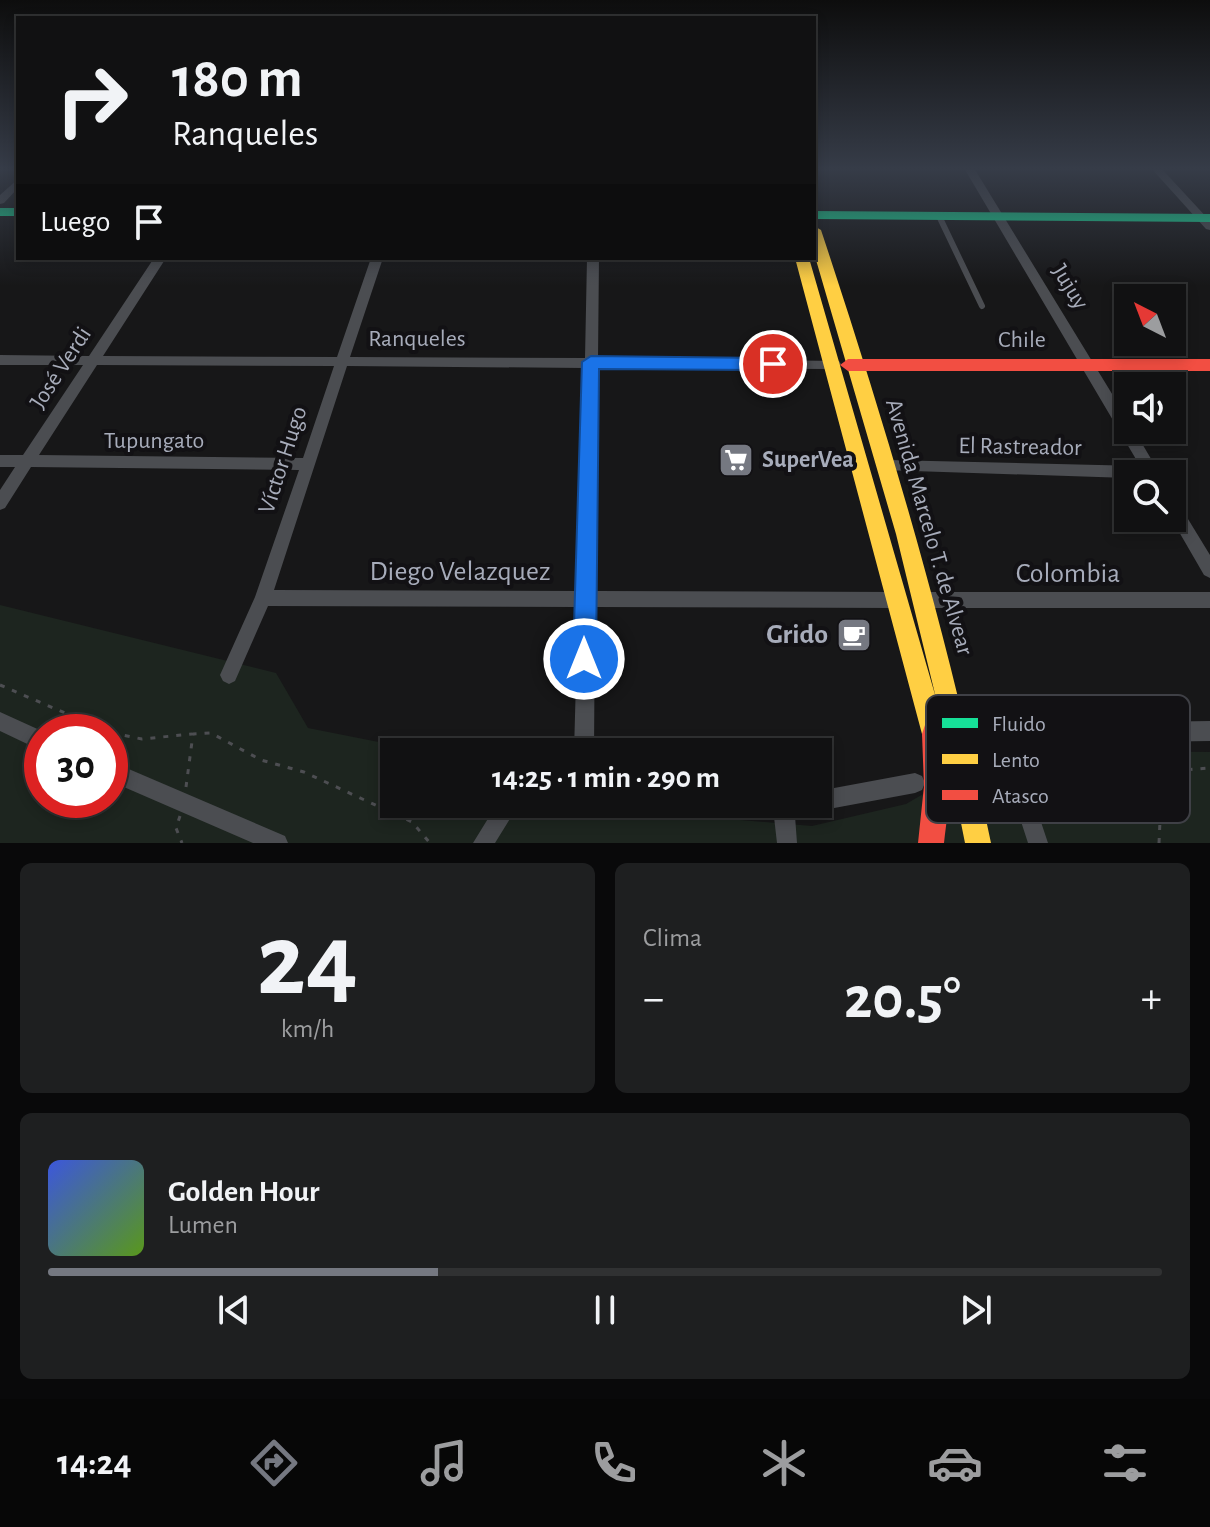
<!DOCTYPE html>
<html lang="es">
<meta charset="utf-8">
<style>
:root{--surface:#111112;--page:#1e1f20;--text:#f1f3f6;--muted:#9c9d9f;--line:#303132;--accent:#757881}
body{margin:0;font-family:"Alegreya Sans",sans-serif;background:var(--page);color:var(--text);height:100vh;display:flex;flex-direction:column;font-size:30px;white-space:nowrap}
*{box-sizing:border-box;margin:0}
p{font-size:26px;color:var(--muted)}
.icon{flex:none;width:44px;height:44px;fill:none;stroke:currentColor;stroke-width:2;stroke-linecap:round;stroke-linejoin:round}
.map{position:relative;height:843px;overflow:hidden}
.details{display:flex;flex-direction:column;gap:20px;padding:20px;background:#09090a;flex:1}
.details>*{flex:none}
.banner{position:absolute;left:16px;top:16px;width:800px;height:244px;border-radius:0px;box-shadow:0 4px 12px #0003,0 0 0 2px var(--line);background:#111112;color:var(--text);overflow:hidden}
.needle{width:52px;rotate:318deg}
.fabs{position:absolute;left:1114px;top:284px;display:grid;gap:16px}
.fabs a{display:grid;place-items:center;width:72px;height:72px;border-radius:0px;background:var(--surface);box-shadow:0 4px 12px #0003,0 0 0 2px var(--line);font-size:40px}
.speed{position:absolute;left:24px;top:714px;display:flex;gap:16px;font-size:40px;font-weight:700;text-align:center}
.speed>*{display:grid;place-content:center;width:104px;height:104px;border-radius:50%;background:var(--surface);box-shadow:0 4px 12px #0003,0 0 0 2px var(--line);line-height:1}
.speed .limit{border:12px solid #d22;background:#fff;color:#111}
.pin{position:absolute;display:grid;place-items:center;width:68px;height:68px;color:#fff;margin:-34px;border:4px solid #fff;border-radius:50%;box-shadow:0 2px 8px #0007}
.me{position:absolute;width:88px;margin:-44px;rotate:0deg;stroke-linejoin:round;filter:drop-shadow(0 0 6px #0008)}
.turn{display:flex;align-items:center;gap:28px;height:168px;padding:0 24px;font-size:36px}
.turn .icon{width:104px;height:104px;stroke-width:2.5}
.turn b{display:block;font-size:56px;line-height:68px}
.then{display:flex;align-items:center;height:76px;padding:0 24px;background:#0003;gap:16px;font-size:30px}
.big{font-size:60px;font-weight:700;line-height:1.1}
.details .widget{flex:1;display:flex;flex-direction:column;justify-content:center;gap:12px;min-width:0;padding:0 28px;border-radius:12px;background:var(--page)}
.details .dial{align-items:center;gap:0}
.dial b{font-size:104px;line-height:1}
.song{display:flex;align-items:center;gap:24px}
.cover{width:96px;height:96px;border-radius:12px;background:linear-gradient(135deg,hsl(230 70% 55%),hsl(90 70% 35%))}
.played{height:8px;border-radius:4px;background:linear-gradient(90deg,var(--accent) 35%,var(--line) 35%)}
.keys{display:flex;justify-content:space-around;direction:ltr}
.heat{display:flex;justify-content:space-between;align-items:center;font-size:44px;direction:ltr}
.details .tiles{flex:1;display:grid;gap:20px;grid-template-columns:1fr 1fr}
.widget:last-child{grid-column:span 2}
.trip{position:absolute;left:380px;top:738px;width:452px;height:80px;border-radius:0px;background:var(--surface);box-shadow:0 4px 12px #0003,0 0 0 2px var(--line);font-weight:700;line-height:80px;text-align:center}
.dock{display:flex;height:128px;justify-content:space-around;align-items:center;background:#070707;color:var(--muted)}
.dock .icon{width:56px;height:56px}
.dock .selected{color:var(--accent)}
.dock b{font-size:36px;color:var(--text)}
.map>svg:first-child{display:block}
.green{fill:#1d251f;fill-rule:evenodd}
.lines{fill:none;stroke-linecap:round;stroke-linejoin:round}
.path{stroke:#4d4e52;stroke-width:3;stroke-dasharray:5 8;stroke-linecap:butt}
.lane{stroke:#4b4d51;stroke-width:6}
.street{fill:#4b4d51;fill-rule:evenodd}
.fast{fill:#16e098;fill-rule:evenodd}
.slow{fill:#ffcf43;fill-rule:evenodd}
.jam{fill:#f24e42;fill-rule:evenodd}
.route{fill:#1a73e8;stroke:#114b97;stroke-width:2}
.labels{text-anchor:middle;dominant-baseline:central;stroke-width:8;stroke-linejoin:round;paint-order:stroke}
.street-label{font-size:24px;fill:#a7acba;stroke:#121114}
.poi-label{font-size:24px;font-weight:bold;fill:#a7acba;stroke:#121114;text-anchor:start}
.near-street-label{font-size:28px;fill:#a7acba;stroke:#121114}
.near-poi-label{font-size:28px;font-weight:bold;fill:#a7acba;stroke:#121114;text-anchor:end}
.key{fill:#121114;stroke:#3f4046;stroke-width:2}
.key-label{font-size:22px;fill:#a7acba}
</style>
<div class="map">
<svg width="1210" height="843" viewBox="0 0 1210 843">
<rect width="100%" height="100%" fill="#171718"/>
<path class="green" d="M0,605L276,673L308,728L429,752H394V804H547L812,826L906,804L937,786L1016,750L1210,752V843H0ZM42,732H110V800H42Z"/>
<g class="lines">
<path class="path" d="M0,685L109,732
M112,733L142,739L192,734
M186,787L193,734L211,733L261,760L304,772L412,822L430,843
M180,816L176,828L182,843
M1159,843L1161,799L1170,771L1210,768"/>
<path class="lane" d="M939,216L982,306"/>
<path class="street" d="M964,168H974L1128,420V430H1134L1160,474H1128V478L883,470L881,466L883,462L888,460L1140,466Z
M1151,168H1161L1210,221V230L1206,229Z
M18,179V188L4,203L0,204V195Z
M154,258H166L103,356L337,357L371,258H383L350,357L585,358L587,258H599L598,358L839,361L841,364L839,367L834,369L598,368L595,591L897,592L903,594L905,600L903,606L897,608L595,607L594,752H574L578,607L268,606L235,681L229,684L223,681L220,675L255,597L299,470L31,467L5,508L0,510V490L15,467H0V455H23L83,365H0V355L89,356ZM97,365L334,366L303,458L39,455ZM347,366L584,368L579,591L274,590Z
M1172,499L1177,501L1210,555V578L1204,575L1171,518Z
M926,592H1210V608H926L920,606L918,600L920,594Z
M0,712L44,732H42V751L0,731Z
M1210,721V741L1015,744L1048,843H1028L996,744L960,745L953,742L950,735L953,728L960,725Z
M110,761L285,836L288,843H253L110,781Z
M915,773L922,776L925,783L922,790L915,793L818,811L812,809L811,811L795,816L797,843H777L774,817L752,811L749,804H818V791Z
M497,804H519L495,843H473Z"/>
<path class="fast" d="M0,208H18V216H0Z
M814,211L1210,214V222L814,219Z"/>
<path class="slow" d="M814,226L821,230C888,432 948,635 991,843H965L944,738L943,743L934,746L925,743L922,734L795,258H809L936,698L896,534L814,253Z"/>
<path class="jam" d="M848,359H1210V371H848L840,365Z
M934,722L943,725C957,760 948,807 944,843H918L924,786L922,734L925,725Z"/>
</g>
<linearGradient id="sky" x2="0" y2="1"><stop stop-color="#0d0d0d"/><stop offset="0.59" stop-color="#363c48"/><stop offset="1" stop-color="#363c48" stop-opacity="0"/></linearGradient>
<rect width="1210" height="286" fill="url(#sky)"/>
<path class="route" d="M591,356L773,358L781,364L773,370L599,369L596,659L593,667L584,671L576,667L573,659L582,362Z"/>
<defs>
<g id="supermarket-square" transform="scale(1.8)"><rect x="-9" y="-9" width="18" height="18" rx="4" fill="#757881" stroke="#121114"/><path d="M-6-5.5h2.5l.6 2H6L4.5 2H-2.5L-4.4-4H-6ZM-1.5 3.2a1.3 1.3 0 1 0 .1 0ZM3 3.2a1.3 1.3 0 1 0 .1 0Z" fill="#fff"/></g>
<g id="cafe-square" transform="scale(1.8)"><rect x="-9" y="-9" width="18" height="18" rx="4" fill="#757881" stroke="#121114"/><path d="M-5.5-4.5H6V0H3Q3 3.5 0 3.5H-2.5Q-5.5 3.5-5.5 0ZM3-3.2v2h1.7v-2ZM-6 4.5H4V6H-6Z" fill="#fff"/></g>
</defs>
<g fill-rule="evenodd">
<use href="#supermarket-square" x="736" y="460"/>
<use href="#cafe-square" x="854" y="635"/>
</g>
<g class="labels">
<g class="street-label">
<text transform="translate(1070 287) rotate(58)">Jujuy</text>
<text x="417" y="339">Ranqueles</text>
<text x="1022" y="340">Chile</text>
<text transform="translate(61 368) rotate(-57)">José Verdi</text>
<text x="154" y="441">Tupungato</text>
<text transform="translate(1020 447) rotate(1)">El Rastreador</text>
<text transform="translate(283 460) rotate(-72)">Víctor Hugo</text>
<text transform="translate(929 527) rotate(74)">Avenida Marcelo T. de Alvear</text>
</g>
<g class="poi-label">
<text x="762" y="460">SuperVea</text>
</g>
<g class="near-street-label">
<text x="460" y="572">Diego Velazquez</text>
<text x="1068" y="574">Colombia</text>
</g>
<g class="near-poi-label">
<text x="828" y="635">Grido</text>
</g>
</g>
<rect x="926" y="695" width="264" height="128" rx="12" class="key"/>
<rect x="942" y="718" width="36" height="10" fill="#16e098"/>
<rect x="942" y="754" width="36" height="10" fill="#ffcf43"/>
<rect x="942" y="790" width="36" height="10" fill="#f24e42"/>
<g class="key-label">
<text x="992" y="731">Fluido</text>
<text x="992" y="767">Lento</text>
<text x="992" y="803">Atasco</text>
</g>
</svg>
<div class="fabs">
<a><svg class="needle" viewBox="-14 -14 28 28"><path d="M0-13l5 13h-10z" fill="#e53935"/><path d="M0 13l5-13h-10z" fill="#9c9d9f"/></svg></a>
<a><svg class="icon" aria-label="sound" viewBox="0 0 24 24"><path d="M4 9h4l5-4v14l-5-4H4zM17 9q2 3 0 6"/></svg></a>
<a><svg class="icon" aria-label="search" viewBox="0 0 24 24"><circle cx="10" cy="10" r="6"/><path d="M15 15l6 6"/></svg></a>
</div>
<div class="speed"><div class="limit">30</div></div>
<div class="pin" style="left:773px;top:364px;background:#d93025"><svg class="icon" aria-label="arrive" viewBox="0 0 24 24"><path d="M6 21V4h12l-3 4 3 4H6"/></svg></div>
<svg class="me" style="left:584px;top:659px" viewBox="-20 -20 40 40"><circle r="17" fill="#1a73e8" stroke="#fff" stroke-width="3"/><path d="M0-11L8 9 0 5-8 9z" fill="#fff"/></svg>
<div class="trip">14:25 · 1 min · 290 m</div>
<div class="banner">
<div class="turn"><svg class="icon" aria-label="right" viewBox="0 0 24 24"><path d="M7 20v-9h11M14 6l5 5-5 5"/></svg><div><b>180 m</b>Ranqueles</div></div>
<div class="then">Luego<svg class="icon" aria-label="arrive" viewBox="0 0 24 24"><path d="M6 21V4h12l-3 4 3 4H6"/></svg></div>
</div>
</div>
<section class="details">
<div class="tiles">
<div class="widget dial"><b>24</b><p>km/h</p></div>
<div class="widget"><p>Clima</p>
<div class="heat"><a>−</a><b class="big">20.5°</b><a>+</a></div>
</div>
<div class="widget">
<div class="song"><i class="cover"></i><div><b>Golden Hour</b><p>Lumen</p></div></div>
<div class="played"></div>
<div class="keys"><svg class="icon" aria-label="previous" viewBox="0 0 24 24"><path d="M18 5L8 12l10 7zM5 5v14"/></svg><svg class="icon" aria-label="pause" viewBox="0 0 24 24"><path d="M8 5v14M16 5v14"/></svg><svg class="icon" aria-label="next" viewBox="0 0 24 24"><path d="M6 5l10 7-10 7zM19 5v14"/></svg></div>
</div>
</div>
</section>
<nav class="dock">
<b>14:24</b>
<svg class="icon selected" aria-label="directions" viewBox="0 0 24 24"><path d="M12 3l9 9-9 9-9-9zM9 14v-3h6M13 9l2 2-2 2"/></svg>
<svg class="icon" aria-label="music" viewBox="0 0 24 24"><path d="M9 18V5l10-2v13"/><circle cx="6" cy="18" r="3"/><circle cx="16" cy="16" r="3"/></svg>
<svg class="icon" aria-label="phone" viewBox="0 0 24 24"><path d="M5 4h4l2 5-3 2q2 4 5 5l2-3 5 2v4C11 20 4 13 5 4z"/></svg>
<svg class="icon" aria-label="climate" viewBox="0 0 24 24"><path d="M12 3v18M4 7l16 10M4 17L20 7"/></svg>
<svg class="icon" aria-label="car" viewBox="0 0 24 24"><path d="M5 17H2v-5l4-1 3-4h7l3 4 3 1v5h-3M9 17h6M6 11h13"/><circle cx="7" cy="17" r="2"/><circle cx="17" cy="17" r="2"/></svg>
<svg class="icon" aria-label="filters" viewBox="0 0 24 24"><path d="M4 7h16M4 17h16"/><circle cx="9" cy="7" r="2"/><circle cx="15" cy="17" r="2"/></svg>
</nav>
